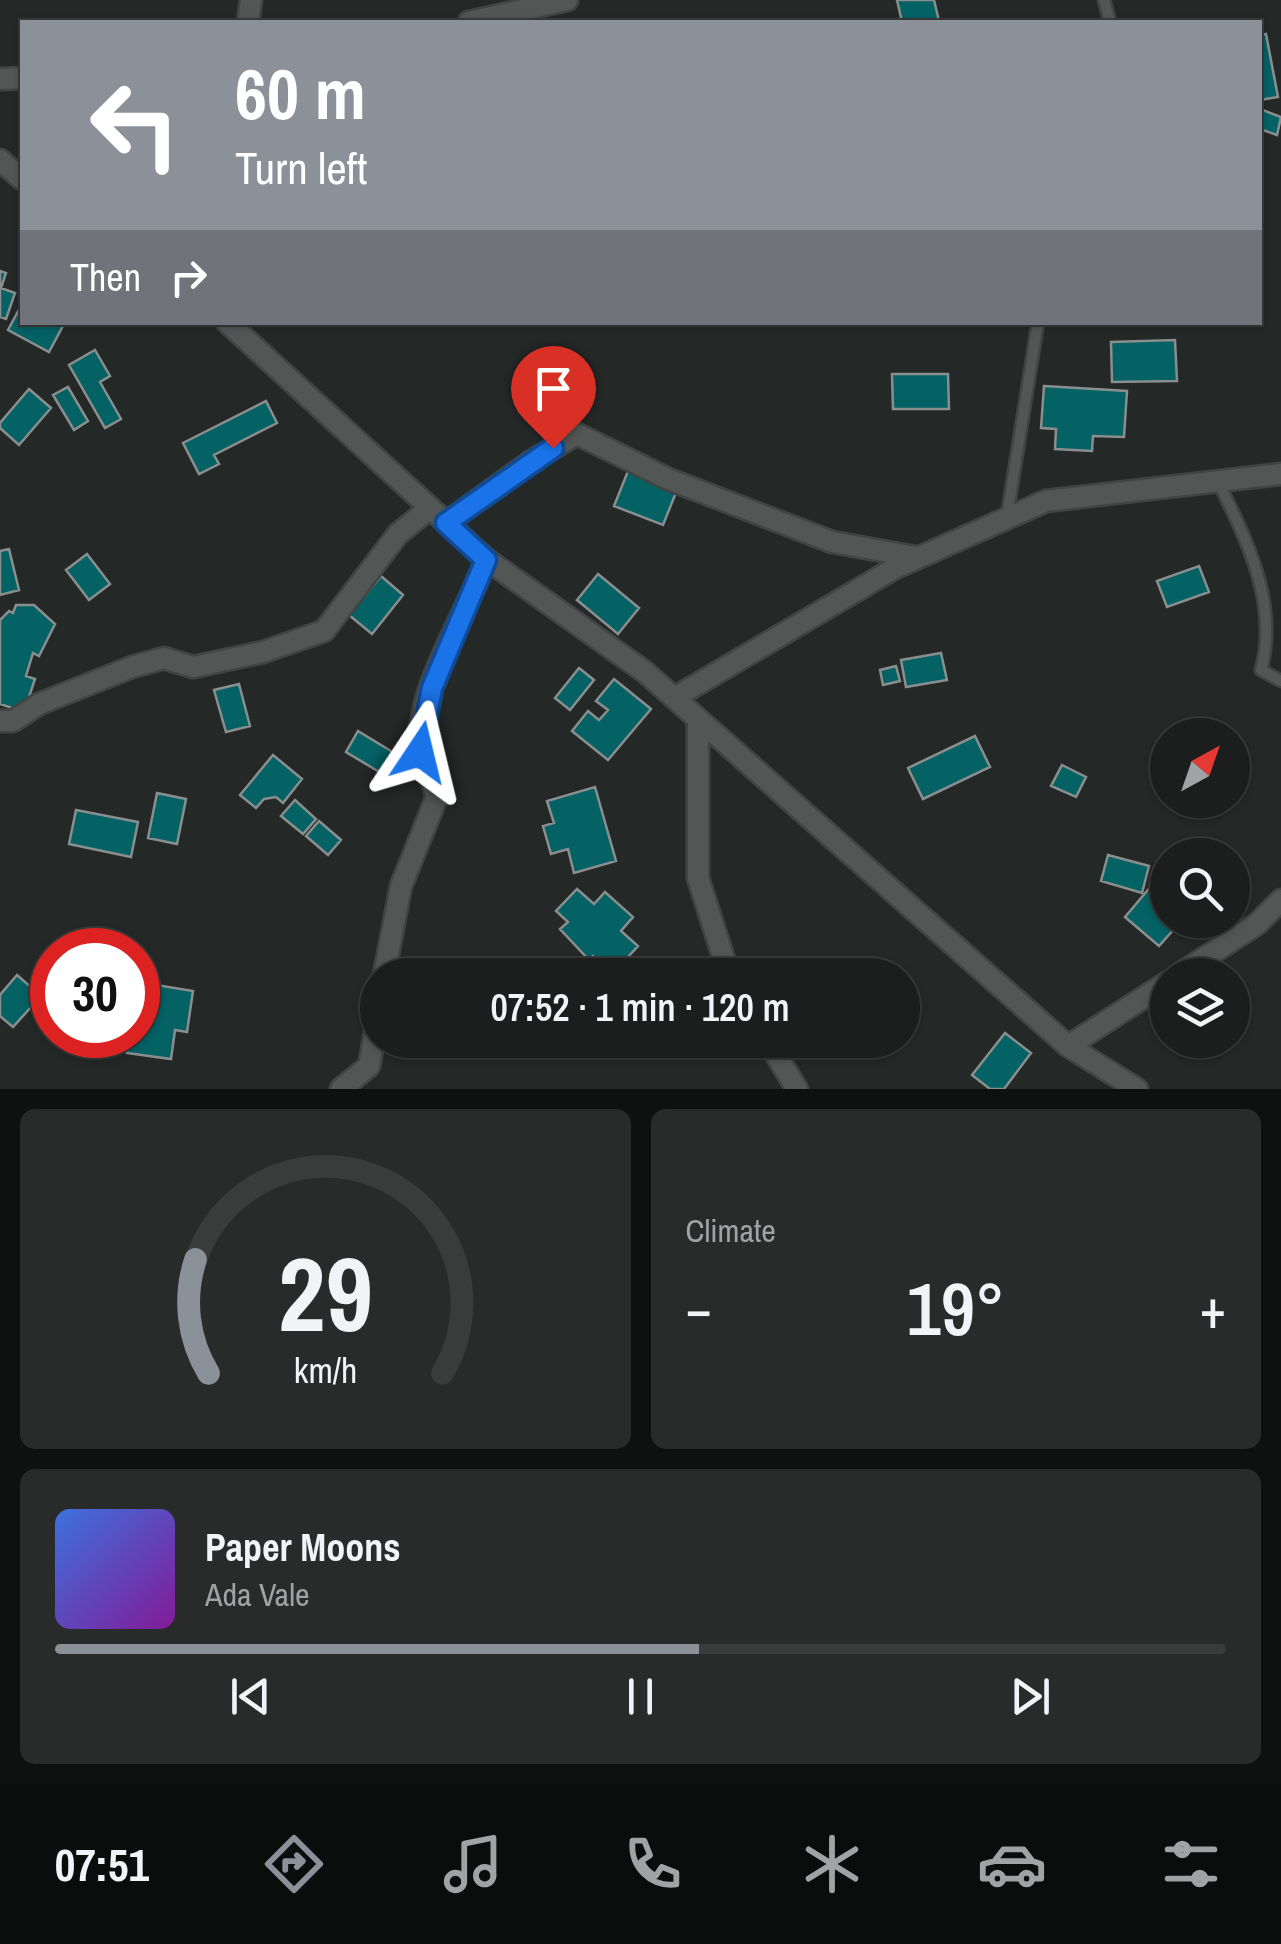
<!DOCTYPE html>
<meta charset="utf-8">
<style>
:root{--surface:#1b1e1d;--page:#282b2a;--text:#f1f3f6;--muted:#a0a2a4;--line:#393c3b;--accent:#8c9099}
body{margin:0;font-family:"Archivo Narrow",sans-serif;background:var(--page);color:var(--text);height:100vh;display:flex;flex-direction:column;font-size:38px;white-space:nowrap}
*{box-sizing:border-box;margin:0}
p{font-size:32px;color:var(--muted)}
.icon{flex:none;width:55px;height:55px;fill:none;stroke:currentColor;stroke-width:2;stroke-linecap:round;stroke-linejoin:round}
.map{position:relative;height:1089px;overflow:hidden}
.side{display:flex;flex-direction:column;gap:20px;padding:20px;background:#0f1010;flex:1}
.side>*{flex:none}
.banner{position:absolute;left:20px;top:20px;width:1242px;height:305px;border-radius:0px;box-shadow:0 2px 8px #0004,0 0 0 2px var(--line);background:#8c9099;color:#fff;overflow:hidden}
.needle{width:65px;rotate:40deg}
.fabs{position:absolute;left:1150px;top:718px;display:grid;gap:20px}
.fabs a{display:grid;place-items:center;width:100px;height:100px;border-radius:50%;background:var(--surface);box-shadow:0 2px 8px #0004,0 0 0 2px var(--line);font-size:50px}
.speed{position:absolute;left:30px;top:928px;display:flex;gap:20px;font-size:50px;font-weight:700;text-align:center}
.speed>*{display:grid;place-content:center;width:130px;height:130px;border-radius:50%;background:var(--surface);box-shadow:0 2px 8px #0004,0 0 0 2px var(--line);line-height:1}
.speed .limit{border:15px solid #d22;background:#fff;color:#111}
.pin{position:absolute;display:grid;place-items:center;width:85px;height:85px;color:#fff;margin:-102px -42px;border-radius:50% 50% 50% 0;rotate:-45deg;box-shadow:0 0 10px #0007}
.pin .icon{rotate:45deg}
.me{position:absolute;width:110px;margin:-55px;rotate:10deg;stroke-linejoin:round;filter:drop-shadow(0 0 8px #0008)}
.turn{display:flex;align-items:center;gap:35px;height:210px;padding:0 50px;font-size:45px}
.turn .icon{width:130px;height:130px;stroke-width:2.5}
.turn b{display:block;font-size:70px;line-height:85px}
.then{display:flex;align-items:center;height:95px;padding:0 50px;background:#0003;gap:20px;font-size:38px}
.big{font-size:75px;font-weight:600;line-height:1.1}
.side .widget{flex:1;display:flex;flex-direction:column;justify-content:center;gap:15px;min-width:0;padding:0 35px;border-radius:15px;background:var(--page)}
.side .dial{align-items:center;gap:0}
.dial svg{height:260px;overflow:visible;fill:none;stroke:var(--line);stroke-width:7;stroke-linecap:round;text-anchor:middle}
.dial text{fill:var(--text);stroke:none}
.song{display:flex;align-items:center;gap:30px}
.cover{width:120px;height:120px;border-radius:15px;background:linear-gradient(135deg,hsl(220 70% 55%),hsl(290 70% 35%))}
.played{height:10px;border-radius:5px;background:linear-gradient(90deg,var(--accent) 55%,var(--line) 55%)}
.keys{display:flex;justify-content:space-around;direction:ltr}
.heat{display:flex;justify-content:space-between;align-items:center;font-size:55px;direction:ltr}
.side .tiles{flex:1;display:grid;gap:20px;grid-template-columns:1fr 1fr}
.widget:last-child{grid-column:span 2}
.trip{position:absolute;left:360px;top:958px;width:560px;height:100px;border-radius:50px;background:var(--surface);box-shadow:0 2px 8px #0004,0 0 0 2px var(--line);font-weight:600;line-height:100px;text-align:center}
.tabs{display:flex;height:160px;justify-content:space-around;align-items:center;background:#0b0c0c;color:var(--muted)}
.tabs .icon{width:70px;height:70px}
.tabs .current{color:var(--accent)}
.tabs b{font-size:45px;color:var(--text)}
.map>svg:first-child{display:block}
.building{fill:#046164;stroke:#8a8e8e;stroke-width:2.5}
.lines{fill:none;stroke-linecap:round;stroke-linejoin:round}
.service-casing{stroke:#414443;stroke-width:15}
.minor-casing{stroke:#414443;stroke-width:25}
.service{stroke:#525655;stroke-width:10}
.minor{stroke:#525655;stroke-width:20}
.route-casing{stroke:#114b97;stroke-width:25}
.route{stroke:#1a73e8;stroke-width:18}
</style>
<div class="map">
<svg width="1281" height="1089" viewBox="0 0 1281 1089">
<rect width="100%" height="100%" fill="#242827"/>
<path class="building" d="M897,0H934L939,21L902,22Z
M1266,34L1278,97L1260,100V35Z
M1260,109L1281,117L1277,135L1260,129Z
M0,271L6,273L1,288L15,293L6,319L0,317Z
M22,304V322H65L49,352L8,330Z
M1175,340L1177,381L1112,382L1111,342Z
M95,350L110,376L100,382L121,419L105,428L69,365Z
M892,374H948L949,409H893Z
M1044,386L1127,391L1124,437L1093,436L1092,451L1055,449L1056,429L1041,428Z
M68,387L88,421L74,430L53,395Z
M29,389L51,408L19,445L0,428V423Z
M266,401L277,423L214,455L219,464L199,474L183,443Z
M628,471L677,490L663,525L614,506Z
M9,549L19,590L0,595V551Z
M87,554L110,584L89,600L66,570Z
M1199,566L1209,592L1167,607L1157,581Z
M598,574L639,608L618,634L577,600Z
M381,576L403,595L372,634L349,615Z
M16,605H34L55,624L39,656L33,653L26,676L35,679L24,712L0,704V620L9,611L13,613Z
M941,653L947,680L906,687L901,660Z
M896,666L900,681L883,685L880,670Z
M579,668L594,680L570,710L555,698Z
M614,679L651,709L608,760L572,731L588,711L599,720L608,710L596,701Z
M239,684L250,726L226,732L214,690Z
M358,731L399,756L386,776L346,752Z
M975,736L990,767L923,799L908,768Z
M273,755L302,779L283,803L276,797L264,799L256,808L240,795Z
M1062,765L1086,777L1076,797L1051,786Z
M595,787L616,861L574,873L568,849L551,854L543,826L554,823L547,801Z
M157,793L186,799L177,844L148,838Z
M295,800L316,819L303,834L281,816Z
M76,810L138,822L131,857L69,844Z
M319,821L341,840L328,855L306,836Z
M1108,855L1149,866L1142,893L1101,881Z
M1168,866V920H1182L1159,946L1125,917Z
M577,889L594,904L605,892L633,917L621,931L638,946L613,973L593,956L589,960L560,929L568,922L556,911Z
M501,960L503,975H454L453,965Z
M17,975L41,996L13,1027L0,1016V995Z
M138,982L193,991L187,1032L175,1030L171,1059L127,1053L130,1035H138Z
M1005,1033L1031,1053L1004,1089H990L972,1075Z"/>
<g class="lines">
<g class="service-casing">
<path id="service" d="M1104,0L1110,22
M1218,482C1247,540 1279,604 1261,670L1281,681
M1007,516L1038,322"/>
</g>
<g class="minor-casing">
<path id="minor" d="M248,22L251,0
M469,22L567,0
M0,79L22,78
M0,160L22,179
M227,322L486,559L645,672L1068,1046L1137,1089
M446,523L530,462L577,434L668,479L832,542L916,557
M674,698L895,568L1046,501L1281,474
M698,720V878L729,975
M0,721H13L39,704L132,667L164,658L193,667L263,652L324,631L398,534L430,508
M384,975L401,886L436,799C436,780 421,766 420,748C415,690 467,614 486,559
M1178,975L1257,924L1281,900
M767,1040L797,1089
M1068,1046L1168,982
M341,1089L369,1066L378,1017"/>
</g>
<use href="#service" class="service"/>
<use href="#minor" class="minor"/>
</g>
<g class="lines">
<g class="route-casing">
<path id="route" d="M420,752L432,688L486,560L446,523L553,448"/>
</g>
<use href="#route" class="route"/>
</g>
</svg>
<div class="fabs">
<a><svg class="needle" viewBox="-14 -14 28 28"><path d="M0-13l5 13h-10z" fill="#e53935"/><path d="M0 13l5-13h-10z" fill="#a0a2a4"/></svg></a>
<a><svg class="icon" aria-label="search" viewBox="0 0 24 24"><circle cx="10" cy="10" r="6"/><path d="M15 15l6 6"/></svg></a>
<a><svg class="icon" aria-label="layers" viewBox="0 0 24 24"><path d="M12 4l9 5-9 5-9-5zM3 14l9 5 9-5"/></svg></a>
</div>
<div class="speed"><div class="limit">30</div></div>
<div class="pin" style="left:553px;top:448px;background:#d93025"><svg class="icon" aria-label="arrive" viewBox="0 0 24 24"><path d="M6 21V4h12l-3 4 3 4H6"/></svg></div>
<svg class="me" style="left:420px;top:752px" viewBox="-20 -20 40 40"><path d="M0-17L14 15 0 8-14 15z" fill="#1a73e8" stroke="#fff" stroke-width="4"/></svg>
<div class="trip">07:52 · 1 min · 120 m</div>
<div class="banner">
<div class="turn"><svg class="icon" aria-label="left" viewBox="0 0 24 24"><path d="M17 20v-9H6M10 6l-5 5 5 5"/></svg><div><b>60 m</b>Turn left</div></div>
<div class="then">Then<svg class="icon" aria-label="right" viewBox="0 0 24 24"><path d="M7 20v-9h11M14 6l5 5-5 5"/></svg></div>
</div>
</div>
<section class="side">
<div class="tiles">
<div class="widget dial"><svg viewBox="0 0 100 80">
<path d="M14 69A42 42 0 1 1 86 69"/>
<path d="M14 69A42 42 0 0 1 10 34" stroke="#8c9099"/>
<text x="50" y="56" font-size="32" font-weight="700">29</text>
<text x="50" y="72" font-size="11">km/h</text>
</svg></div>
<div class="widget"><p>Climate</p>
<div class="heat"><a>−</a><b class="big">19°</b><a>+</a></div>
</div>
<div class="widget">
<div class="song"><i class="cover"></i><div><b>Paper Moons</b><p>Ada Vale</p></div></div>
<div class="played"></div>
<div class="keys"><svg class="icon" aria-label="previous" viewBox="0 0 24 24"><path d="M18 5L8 12l10 7zM5 5v14"/></svg><svg class="icon" aria-label="pause" viewBox="0 0 24 24"><path d="M8 5v14M16 5v14"/></svg><svg class="icon" aria-label="next" viewBox="0 0 24 24"><path d="M6 5l10 7-10 7zM19 5v14"/></svg></div>
</div>
</div>
</section>
<nav class="tabs">
<b>07:51</b>
<svg class="icon current" aria-label="directions" viewBox="0 0 24 24"><path d="M12 3l9 9-9 9-9-9zM9 14v-3h6M13 9l2 2-2 2"/></svg>
<svg class="icon" aria-label="music" viewBox="0 0 24 24"><path d="M9 18V5l10-2v13"/><circle cx="6" cy="18" r="3"/><circle cx="16" cy="16" r="3"/></svg>
<svg class="icon" aria-label="phone" viewBox="0 0 24 24"><path d="M5 4h4l2 5-3 2q2 4 5 5l2-3 5 2v4C11 20 4 13 5 4z"/></svg>
<svg class="icon" aria-label="climate" viewBox="0 0 24 24"><path d="M12 3v18M4 7l16 10M4 17L20 7"/></svg>
<svg class="icon" aria-label="car" viewBox="0 0 24 24"><path d="M5 17H2v-5l4-1 3-4h7l3 4 3 1v5h-3M9 17h6M6 11h13"/><circle cx="7" cy="17" r="2"/><circle cx="17" cy="17" r="2"/></svg>
<svg class="icon" aria-label="filters" viewBox="0 0 24 24"><path d="M4 7h16M4 17h16"/><circle cx="9" cy="7" r="2"/><circle cx="15" cy="17" r="2"/></svg>
</nav>
